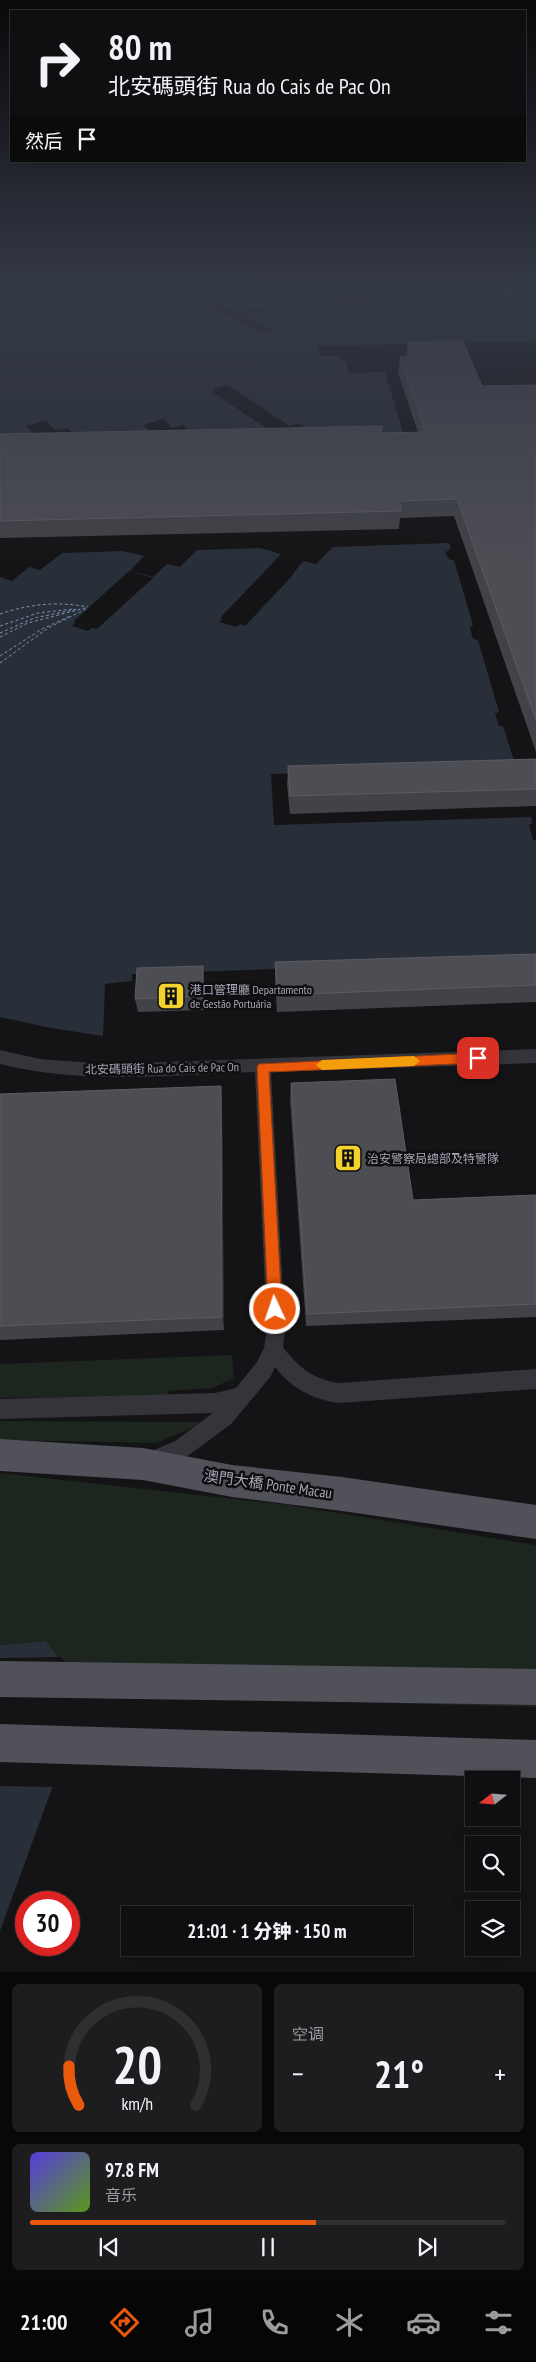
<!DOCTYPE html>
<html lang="zh">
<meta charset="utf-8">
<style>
:root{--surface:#0f0e10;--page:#1d1c1e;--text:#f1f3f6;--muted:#9b9c9f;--line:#2f2e30;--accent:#ea580c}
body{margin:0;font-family:"PT Sans Narrow","Noto Sans SC",sans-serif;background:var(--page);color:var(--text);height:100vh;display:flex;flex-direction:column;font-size:19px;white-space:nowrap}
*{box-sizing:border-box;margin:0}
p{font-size:16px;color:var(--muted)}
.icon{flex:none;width:28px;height:28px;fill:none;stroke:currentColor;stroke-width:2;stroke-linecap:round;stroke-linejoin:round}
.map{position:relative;height:1972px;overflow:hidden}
.panel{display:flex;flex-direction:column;gap:12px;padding:12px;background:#080809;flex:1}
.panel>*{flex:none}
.banner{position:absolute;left:10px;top:10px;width:516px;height:152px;border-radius:0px;box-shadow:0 5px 20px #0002,0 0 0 1px var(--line);background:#0f0e10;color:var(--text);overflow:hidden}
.needle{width:32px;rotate:253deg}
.fabs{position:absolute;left:465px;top:1771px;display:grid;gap:10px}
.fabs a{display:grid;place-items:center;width:55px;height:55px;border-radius:0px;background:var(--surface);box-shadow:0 5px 20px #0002,0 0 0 1px var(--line);font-size:25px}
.speed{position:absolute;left:15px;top:1891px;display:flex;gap:10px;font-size:25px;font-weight:700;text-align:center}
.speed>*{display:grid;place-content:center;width:65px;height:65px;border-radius:50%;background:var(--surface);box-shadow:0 5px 20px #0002,0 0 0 1px var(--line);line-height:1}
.speed .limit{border:8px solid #d22;background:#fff;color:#111}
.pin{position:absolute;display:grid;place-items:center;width:42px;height:42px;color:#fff;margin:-21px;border-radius:10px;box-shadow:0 2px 8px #0006}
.me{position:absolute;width:55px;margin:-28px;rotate:357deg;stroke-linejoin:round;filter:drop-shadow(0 0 4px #0008)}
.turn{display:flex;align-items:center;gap:18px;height:105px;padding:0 15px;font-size:22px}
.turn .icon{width:65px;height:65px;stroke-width:2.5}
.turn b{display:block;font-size:35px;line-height:42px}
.then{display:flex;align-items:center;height:48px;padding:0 15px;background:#0003;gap:10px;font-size:19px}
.big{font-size:38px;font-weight:800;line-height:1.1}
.panel .card{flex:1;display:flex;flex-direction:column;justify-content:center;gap:8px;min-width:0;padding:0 18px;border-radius:8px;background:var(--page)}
.panel .dial{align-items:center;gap:0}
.dial svg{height:130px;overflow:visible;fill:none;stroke:var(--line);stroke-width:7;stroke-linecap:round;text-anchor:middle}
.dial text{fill:var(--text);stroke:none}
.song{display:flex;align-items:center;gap:15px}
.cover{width:60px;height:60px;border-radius:8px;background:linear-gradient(135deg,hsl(250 70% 55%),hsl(90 70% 35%))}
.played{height:5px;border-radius:2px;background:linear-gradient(90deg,var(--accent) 60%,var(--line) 60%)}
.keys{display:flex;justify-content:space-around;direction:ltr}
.heat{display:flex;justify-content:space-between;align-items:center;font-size:28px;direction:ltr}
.panel .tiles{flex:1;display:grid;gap:12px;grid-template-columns:1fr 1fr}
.card:last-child{grid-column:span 2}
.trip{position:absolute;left:121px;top:1906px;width:292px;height:50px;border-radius:0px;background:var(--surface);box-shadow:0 5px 20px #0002,0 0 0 1px var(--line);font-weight:800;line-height:50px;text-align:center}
.dock{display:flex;height:80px;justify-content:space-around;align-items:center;background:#060606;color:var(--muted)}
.dock .icon{width:35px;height:35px}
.dock .selected{color:var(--accent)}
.dock b{font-size:22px;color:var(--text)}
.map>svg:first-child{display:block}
.green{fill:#1d251f}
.water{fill:#292f39}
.pier{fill:#141315}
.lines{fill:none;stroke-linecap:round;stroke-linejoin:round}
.ferry{stroke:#7b8fb1;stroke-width:1;stroke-dasharray:3 2.5;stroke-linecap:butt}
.street{fill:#34343a;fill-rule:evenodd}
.primary{fill:#505159;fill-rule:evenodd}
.wall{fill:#424348}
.shaded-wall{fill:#2b2b2f}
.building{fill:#4d4d54;stroke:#5b5b63}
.route{fill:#ea580c;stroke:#983908}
.slow{fill:#f59e0b}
.labels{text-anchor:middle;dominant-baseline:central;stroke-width:5;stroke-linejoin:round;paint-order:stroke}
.poi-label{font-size:12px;fill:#a5a7b6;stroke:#0f0e10;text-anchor:start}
.street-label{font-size:12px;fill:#a5a7b6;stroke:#0f0e10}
.near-street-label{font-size:15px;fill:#a5a7b6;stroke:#0f0e10}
</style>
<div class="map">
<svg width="536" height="1972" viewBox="0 0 536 1972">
<rect width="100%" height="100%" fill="#141315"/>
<path class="green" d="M361,288H408L354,302L330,301L302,296L316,290L336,293Z
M232,1355L234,1378L212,1388L169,1391L168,1396L0,1398V1364Z
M0,1421L197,1422L201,1424L156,1443L0,1440Z
M0,1473L282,1504L536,1545V1707L86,1695L46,1641L0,1645Z"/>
<path class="water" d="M116,288H233L350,306L416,288H519L536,295V341L318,346L319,356H339L340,361H346L349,373L385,372L403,432L315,434L299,423L290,426L276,417L258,422L270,431L197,437L183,425L173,428L163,419L143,425L152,433L80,439L67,428L55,430L46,421L26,426L35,435L0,441V290Z
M449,543L451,548L445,553L450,560H454L473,625L470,628L473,639L478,640L499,712L495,713L499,726H503L516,767L271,774L274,825L531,817L532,824L529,825L533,840H536V960L132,974V981L105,984L103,1036L51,1028L0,1017V577L12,581L29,567L40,570L62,553L123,551L144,556L130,571L153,577L167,564L180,567L197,550L260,548L281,554L268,568L292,575L303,561L316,564L333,547Z
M46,1641L86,1695L0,1931V1645Z"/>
<path class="pier" d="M292,297L301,299L245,316L271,330L260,333L204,302L214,300L239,313L290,300Z
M226,385L231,387L276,417L257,422L212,392L215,391L214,389Z
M268,568L293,575L245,626L240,624L237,627L219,622L223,619L220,618Z
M129,571L153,578L97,629L92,628L88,631L72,626L76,622L74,621Z
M61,1657L89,1695L55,1787L0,1786V1658Z"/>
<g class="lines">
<path class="ferry" d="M0,614C30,604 57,601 88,607
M0,626L38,613L73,609
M0,633L34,618L78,609
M0,637L28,623L85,608
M0,656L42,629L70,616
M0,663L48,628L88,608"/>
<path class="street" d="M313,288H357L337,292Z
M536,1049V1063L271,1072L285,1329L283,1347C298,1367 313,1379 339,1383L536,1369V1389L339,1403C312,1399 292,1389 275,1367L271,1376L231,1424L189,1455L152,1471L145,1468L142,1461L145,1454L175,1441L213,1413L0,1419V1399L215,1393L236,1388L257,1362L264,1348L267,1329L255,1072C170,1075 83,1085 0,1064V1050L40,1059L107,1064Z"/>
<path class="primary" d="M0,1439L143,1448L232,1465L342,1477L536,1505V1539L342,1511L232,1497L143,1480L0,1471Z
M0,1661L536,1669V1705L0,1697Z
M0,1724L536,1740V1778L0,1762Z"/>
</g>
<path class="wall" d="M408,342L482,386L536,385V752L454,516L400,518L399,529L0,538V434L418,432L398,373L400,357H406Z
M536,759V806L290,814L287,784L288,766Z
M536,954V1002L277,1012L275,980V962Z
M203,966L204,979V1010L138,1012L135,999Z
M291,1083L413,1200L536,1195V1317L306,1326L290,1099Z
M221,1086L222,1104L224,1330L0,1340V1094Z"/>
<path class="shaded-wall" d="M203,966L204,979V1010L203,996Z
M221,1086L222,1104L224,1330L222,1317Z"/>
<path class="building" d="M463,341L482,386L536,385V720L457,499L399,501L401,511L0,521V434L382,426L381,433L425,432L400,357L413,356L408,342Z
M536,759V789L290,796L288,766Z
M536,954V985L278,995L275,962Z
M203,966V996L135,999L137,968Z
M395,1079L413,1200L536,1195V1304L307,1314L291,1083Z
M221,1086L222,1317L0,1326V1094Z"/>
<linearGradient id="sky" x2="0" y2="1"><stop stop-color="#0b0a0c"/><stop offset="0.51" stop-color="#343946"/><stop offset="1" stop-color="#343946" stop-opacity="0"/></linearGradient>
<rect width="536" height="564" fill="url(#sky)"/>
<path class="route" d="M478,1053L484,1058L478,1063L269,1072L282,1309L280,1314L275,1316L270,1314L268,1309L257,1067L259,1064Z"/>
<path class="slow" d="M414,1056L420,1061L414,1066L322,1070L316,1065L322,1060Z"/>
<defs>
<g id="building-square" transform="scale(1.4375)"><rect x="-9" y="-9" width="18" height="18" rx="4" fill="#f3d22d" stroke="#0f0e10"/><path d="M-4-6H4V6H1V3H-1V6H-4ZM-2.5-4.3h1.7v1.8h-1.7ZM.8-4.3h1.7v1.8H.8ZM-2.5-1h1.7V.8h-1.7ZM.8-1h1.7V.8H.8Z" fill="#111"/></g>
</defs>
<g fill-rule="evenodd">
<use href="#building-square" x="171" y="996"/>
<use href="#building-square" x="348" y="1158"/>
</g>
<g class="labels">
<g class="poi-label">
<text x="190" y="989">港口管理廳 Departamento<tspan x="190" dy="14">de Gestão Portuária</tspan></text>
<text x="367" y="1158">治安警察局總部及特警隊</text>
</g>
<g class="street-label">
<text transform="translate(162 1068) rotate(-1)">北安碼頭街 Rua do Cais de Pac On</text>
</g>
<g class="near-street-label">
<text transform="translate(268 1484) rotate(8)">澳門大橋 Ponte Macau</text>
</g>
</g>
</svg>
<div class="fabs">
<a><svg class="needle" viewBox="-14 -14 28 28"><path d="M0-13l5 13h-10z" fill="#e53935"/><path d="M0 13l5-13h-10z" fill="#9b9c9f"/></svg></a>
<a><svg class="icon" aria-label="search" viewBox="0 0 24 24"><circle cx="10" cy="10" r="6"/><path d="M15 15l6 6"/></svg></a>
<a><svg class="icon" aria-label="layers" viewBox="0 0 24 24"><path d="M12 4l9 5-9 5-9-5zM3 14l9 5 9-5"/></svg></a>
</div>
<div class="speed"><div class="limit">30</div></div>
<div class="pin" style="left:478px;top:1058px;background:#d93025"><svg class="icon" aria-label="arrive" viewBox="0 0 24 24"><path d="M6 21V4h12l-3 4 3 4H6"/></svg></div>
<svg class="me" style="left:275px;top:1309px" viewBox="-20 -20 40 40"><circle r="17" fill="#ea580c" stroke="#fff" stroke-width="3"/><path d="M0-11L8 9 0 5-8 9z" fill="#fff"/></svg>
<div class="trip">21:01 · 1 分钟 · 150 m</div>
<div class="banner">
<div class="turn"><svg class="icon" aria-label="right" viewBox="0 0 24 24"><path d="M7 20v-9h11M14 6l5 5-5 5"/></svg><div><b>80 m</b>北安碼頭街 Rua do Cais de Pac On</div></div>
<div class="then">然后<svg class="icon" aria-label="arrive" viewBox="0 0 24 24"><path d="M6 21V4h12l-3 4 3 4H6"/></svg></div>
</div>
</div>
<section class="panel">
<div class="tiles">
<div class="card dial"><svg viewBox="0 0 100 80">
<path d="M14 69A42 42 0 1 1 86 69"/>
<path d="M14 69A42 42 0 0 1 8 45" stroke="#ea580c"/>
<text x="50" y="56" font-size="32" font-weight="700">20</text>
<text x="50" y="72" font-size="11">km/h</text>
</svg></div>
<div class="card"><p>空调</p>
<div class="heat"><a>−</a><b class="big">21°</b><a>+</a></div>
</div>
<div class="card">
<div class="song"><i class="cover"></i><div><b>97.8 FM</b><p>音乐</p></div></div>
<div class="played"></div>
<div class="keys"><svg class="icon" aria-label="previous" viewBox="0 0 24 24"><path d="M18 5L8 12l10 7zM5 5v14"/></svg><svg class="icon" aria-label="pause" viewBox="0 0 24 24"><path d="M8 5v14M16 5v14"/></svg><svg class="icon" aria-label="next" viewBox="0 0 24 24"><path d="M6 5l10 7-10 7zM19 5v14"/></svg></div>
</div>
</div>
</section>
<nav class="dock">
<b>21:00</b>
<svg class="icon selected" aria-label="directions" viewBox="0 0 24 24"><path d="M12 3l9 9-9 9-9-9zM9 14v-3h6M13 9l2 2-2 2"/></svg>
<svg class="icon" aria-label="music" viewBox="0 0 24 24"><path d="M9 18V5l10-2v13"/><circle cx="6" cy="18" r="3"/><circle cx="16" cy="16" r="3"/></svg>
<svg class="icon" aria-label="phone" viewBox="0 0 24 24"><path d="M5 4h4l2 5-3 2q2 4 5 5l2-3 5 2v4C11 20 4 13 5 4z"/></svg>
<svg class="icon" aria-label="climate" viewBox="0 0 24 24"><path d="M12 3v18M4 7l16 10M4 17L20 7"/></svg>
<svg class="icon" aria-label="car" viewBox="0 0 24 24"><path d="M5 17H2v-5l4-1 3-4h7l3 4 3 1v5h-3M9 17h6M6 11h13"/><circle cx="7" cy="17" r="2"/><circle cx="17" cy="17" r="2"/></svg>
<svg class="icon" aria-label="filters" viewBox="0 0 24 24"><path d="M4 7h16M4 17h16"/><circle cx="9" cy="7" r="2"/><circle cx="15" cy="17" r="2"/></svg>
</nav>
